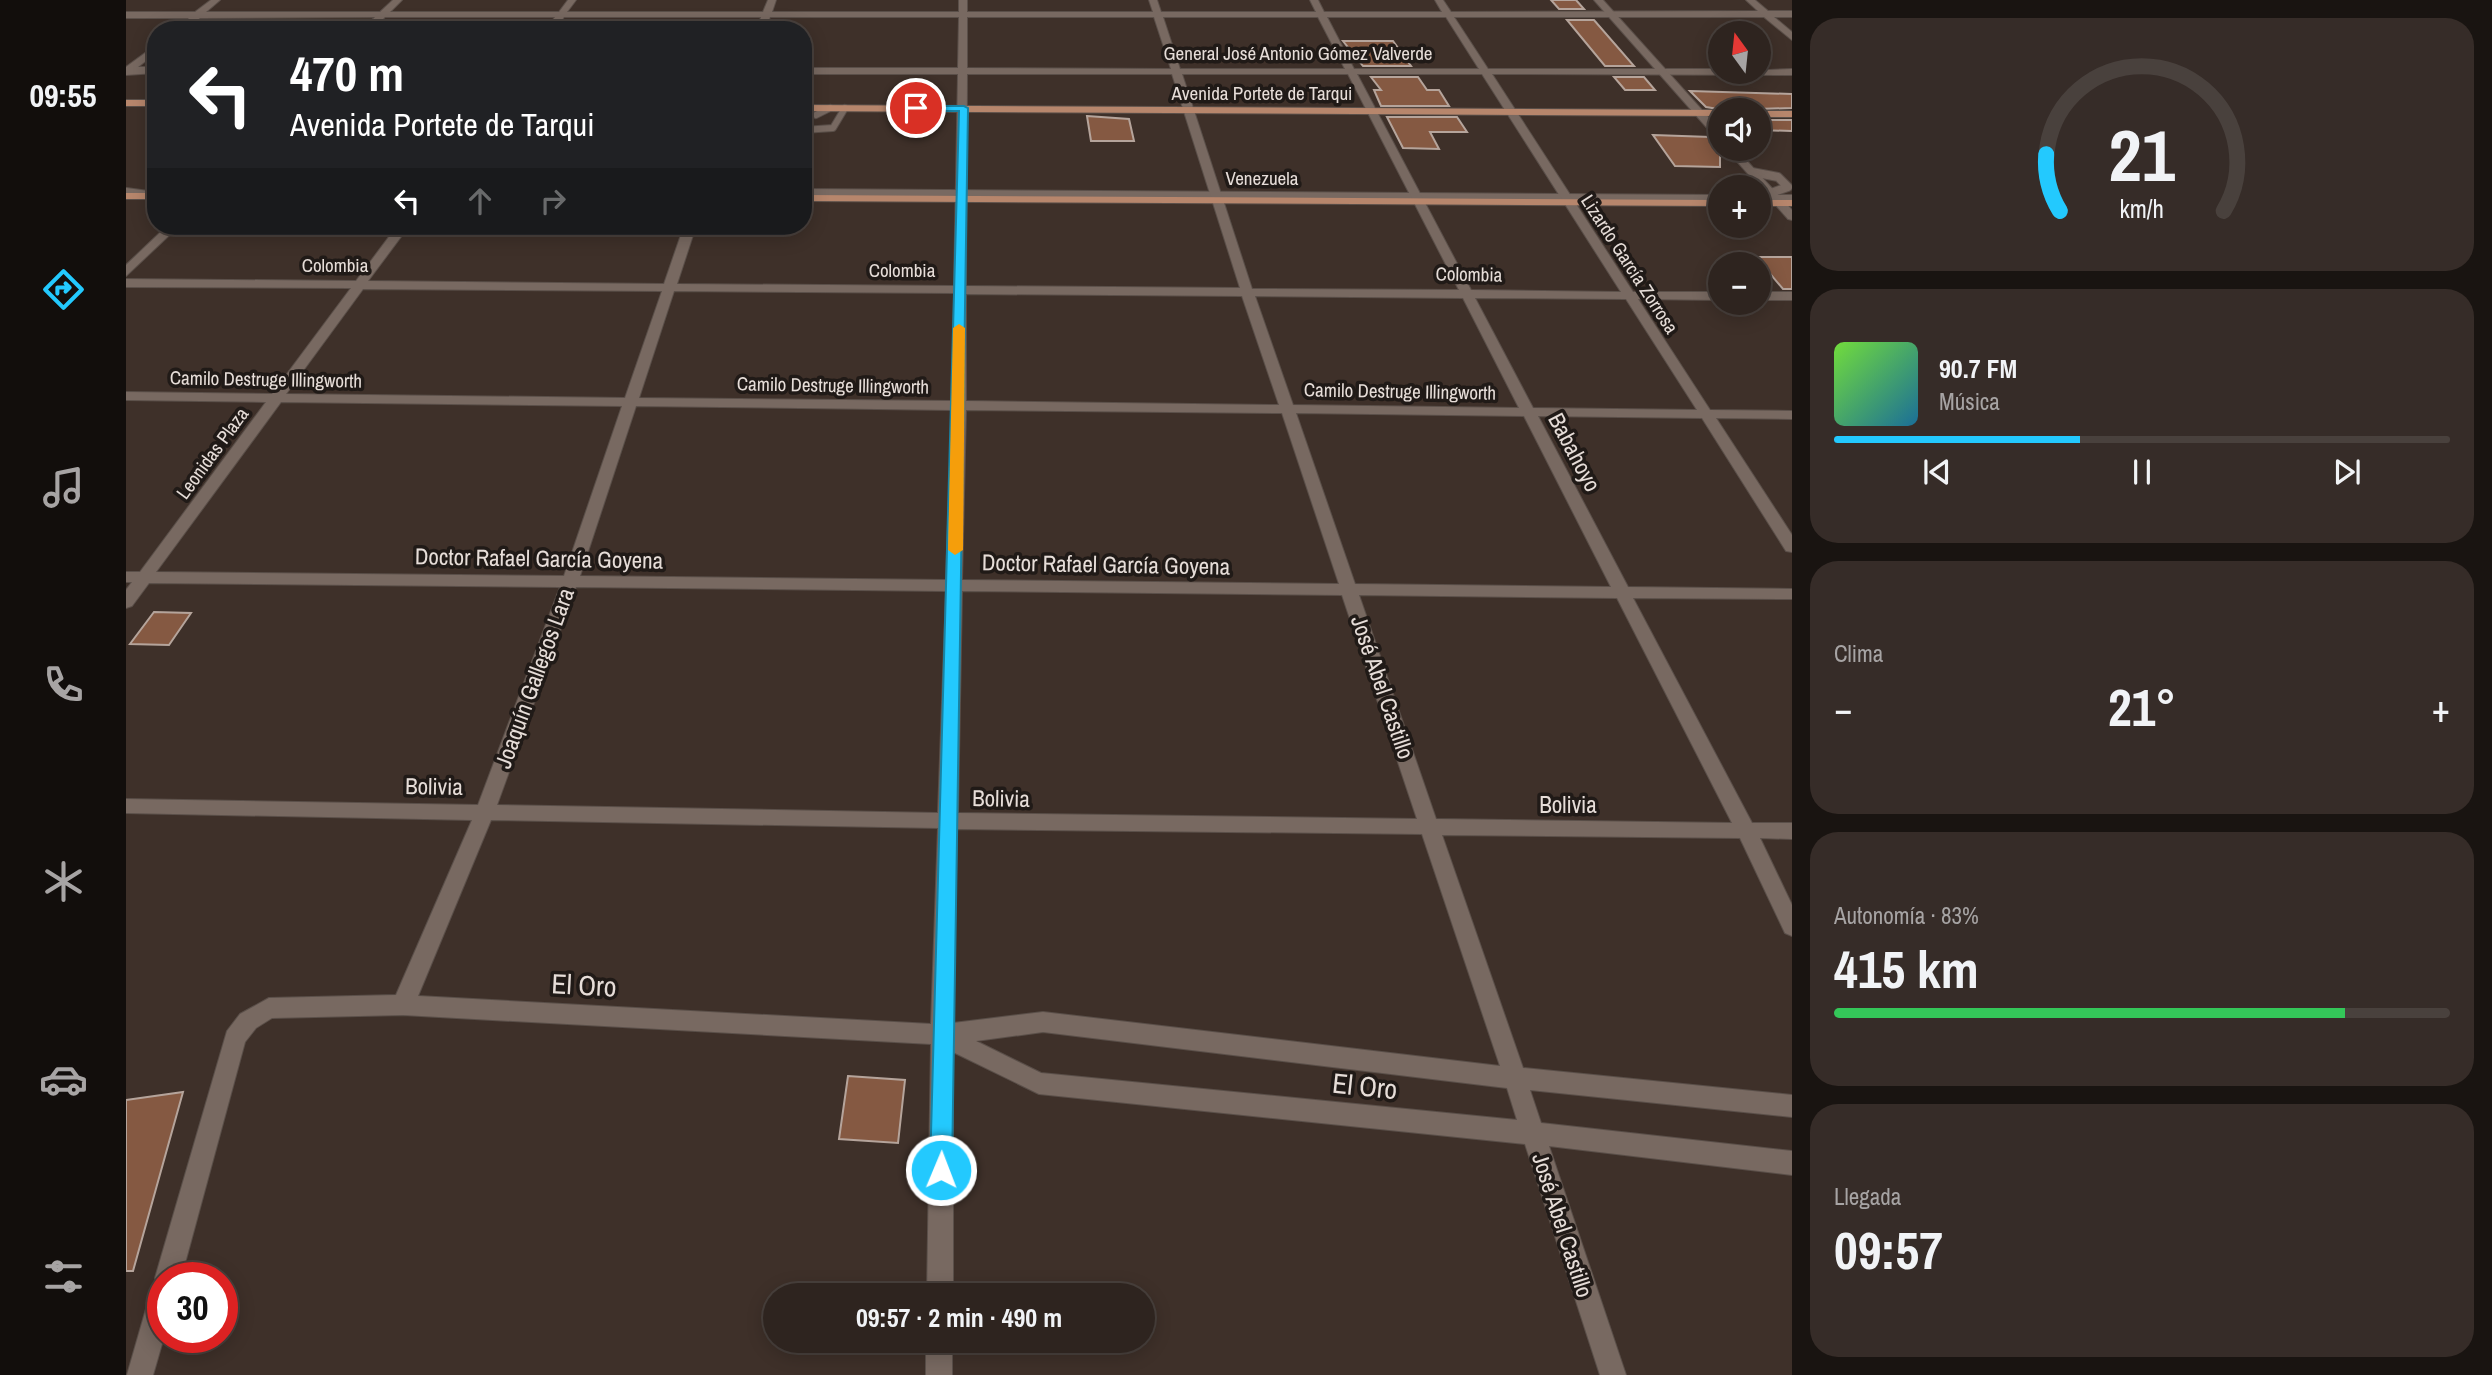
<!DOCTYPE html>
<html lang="es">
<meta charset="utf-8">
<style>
:root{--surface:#2e241f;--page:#362c28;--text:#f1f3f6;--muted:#a7a4a4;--line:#49413d;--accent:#23c9fe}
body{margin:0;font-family:"Archivo Narrow",sans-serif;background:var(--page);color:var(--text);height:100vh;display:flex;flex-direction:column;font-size:26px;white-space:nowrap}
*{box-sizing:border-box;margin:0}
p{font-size:23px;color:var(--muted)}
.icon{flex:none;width:38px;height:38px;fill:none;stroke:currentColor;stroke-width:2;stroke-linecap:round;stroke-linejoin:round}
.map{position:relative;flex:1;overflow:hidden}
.details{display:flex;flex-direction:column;gap:18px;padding:18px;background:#191411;width:700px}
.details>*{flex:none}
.guide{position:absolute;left:21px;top:21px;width:665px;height:214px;border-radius:28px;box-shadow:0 4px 18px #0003,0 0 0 2px var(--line);background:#202124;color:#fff;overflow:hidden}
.needle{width:46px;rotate:345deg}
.tools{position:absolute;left:1582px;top:21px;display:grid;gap:14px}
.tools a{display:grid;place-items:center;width:63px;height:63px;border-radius:50%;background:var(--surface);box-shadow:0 4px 18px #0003,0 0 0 2px var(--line);font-size:35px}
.speed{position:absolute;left:21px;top:1262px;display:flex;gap:14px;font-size:35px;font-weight:700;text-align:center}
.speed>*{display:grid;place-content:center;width:91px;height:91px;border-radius:50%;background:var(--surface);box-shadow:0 4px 18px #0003,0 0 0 2px var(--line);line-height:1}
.speed .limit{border:10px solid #d22;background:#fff;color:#111}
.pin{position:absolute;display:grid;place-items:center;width:60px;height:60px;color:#fff;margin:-30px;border:4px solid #fff;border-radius:50%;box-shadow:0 2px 7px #0007}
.me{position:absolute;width:77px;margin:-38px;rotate:1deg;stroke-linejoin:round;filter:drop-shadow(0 0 5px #0008)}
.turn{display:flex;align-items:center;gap:24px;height:147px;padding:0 28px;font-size:32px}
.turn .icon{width:91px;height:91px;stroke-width:2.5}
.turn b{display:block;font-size:49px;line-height:60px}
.lanes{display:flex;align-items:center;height:66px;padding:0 28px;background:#0003;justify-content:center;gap:35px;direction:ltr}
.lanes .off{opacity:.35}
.big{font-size:52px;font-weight:800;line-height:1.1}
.details .widget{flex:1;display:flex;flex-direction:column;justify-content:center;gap:10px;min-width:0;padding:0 24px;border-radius:28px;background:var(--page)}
.details .dial{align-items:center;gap:0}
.dial svg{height:182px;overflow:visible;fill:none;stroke:var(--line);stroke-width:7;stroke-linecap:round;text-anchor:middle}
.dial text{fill:var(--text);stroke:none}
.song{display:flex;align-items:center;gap:21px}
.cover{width:84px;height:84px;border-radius:10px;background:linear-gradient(135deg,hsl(100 70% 55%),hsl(200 70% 35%))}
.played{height:7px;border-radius:4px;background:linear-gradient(90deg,var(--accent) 40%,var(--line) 40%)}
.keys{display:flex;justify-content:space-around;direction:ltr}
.heat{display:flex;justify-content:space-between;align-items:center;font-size:38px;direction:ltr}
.charge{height:10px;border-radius:5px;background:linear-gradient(90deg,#34c759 83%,var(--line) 0)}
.trip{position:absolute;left:637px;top:1283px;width:392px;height:70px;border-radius:35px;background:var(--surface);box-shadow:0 4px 18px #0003,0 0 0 2px var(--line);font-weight:800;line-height:70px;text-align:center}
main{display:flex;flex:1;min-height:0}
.tabs{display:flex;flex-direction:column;width:126px;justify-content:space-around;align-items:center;background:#120e0c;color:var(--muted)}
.tabs .icon{width:49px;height:49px}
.tabs .on{color:var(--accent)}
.tabs b{font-size:32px;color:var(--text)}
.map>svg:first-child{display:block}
.building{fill:#855942;stroke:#b5a49b;stroke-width:2}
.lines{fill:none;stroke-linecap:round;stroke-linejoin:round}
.lane-far1-casing{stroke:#5a4f49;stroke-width:8}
.lane-casing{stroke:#5a4f49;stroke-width:10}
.street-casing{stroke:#5a4f49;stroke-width:2}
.secondary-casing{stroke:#5a4f49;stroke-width:2}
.primary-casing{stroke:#5a4f49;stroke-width:2}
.lane-far1{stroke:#786961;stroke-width:6}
.lane{stroke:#786961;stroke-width:8}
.street{fill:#786961;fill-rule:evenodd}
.secondary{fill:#786961;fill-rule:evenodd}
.primary{fill:#b7866c;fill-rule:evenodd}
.route{fill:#23c9fe;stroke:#1783a5;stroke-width:2}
.slow{fill:#f59e0b}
.labels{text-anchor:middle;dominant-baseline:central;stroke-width:7;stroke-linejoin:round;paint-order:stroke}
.far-street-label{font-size:19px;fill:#e6ddd8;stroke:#201a17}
.street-label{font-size:23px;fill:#e6ddd8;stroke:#201a17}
.near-street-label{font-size:28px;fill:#e6ddd8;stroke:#201a17}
</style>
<main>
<nav class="tabs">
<b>09:55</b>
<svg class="icon on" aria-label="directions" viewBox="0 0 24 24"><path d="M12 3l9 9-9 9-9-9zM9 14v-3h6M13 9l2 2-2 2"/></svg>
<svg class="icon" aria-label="music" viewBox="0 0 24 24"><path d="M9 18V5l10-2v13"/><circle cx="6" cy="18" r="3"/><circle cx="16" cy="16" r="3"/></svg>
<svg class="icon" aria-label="phone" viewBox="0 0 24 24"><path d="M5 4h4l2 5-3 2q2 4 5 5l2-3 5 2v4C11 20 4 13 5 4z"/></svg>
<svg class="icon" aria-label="climate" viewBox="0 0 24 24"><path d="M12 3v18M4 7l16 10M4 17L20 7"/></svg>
<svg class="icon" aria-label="car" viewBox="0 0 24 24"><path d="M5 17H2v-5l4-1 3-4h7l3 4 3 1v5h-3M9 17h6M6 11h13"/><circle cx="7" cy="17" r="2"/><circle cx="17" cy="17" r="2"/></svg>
<svg class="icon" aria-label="filters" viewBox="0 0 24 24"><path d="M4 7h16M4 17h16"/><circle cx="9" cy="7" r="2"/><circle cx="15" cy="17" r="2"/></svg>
</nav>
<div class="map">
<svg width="1666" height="1375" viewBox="0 0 1666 1375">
<rect width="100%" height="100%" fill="#3e3029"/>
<path class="building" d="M1425,0H1450L1458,9H1433Z
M1441,20H1468L1508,66H1479Z
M1217,41H1267L1285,66H1237Z
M1245,77H1292L1301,90H1313L1323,106H1255L1248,90H1255Z
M1488,77H1518L1529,90H1499Z
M1564,91L1666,94V108L1598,110L1580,107Z
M961,116L1003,119L1008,141H965Z
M1261,117H1331L1341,132H1304L1313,149L1277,148Z
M1633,120H1666V131L1633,130Z
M1527,135L1585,137L1594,141V167L1549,166Z
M1630,257H1666V289H1657Z
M28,612L65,613L43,645L4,644Z
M722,1076L779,1080L772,1143L713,1139Z
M57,1092L7,1271H0V1100Z"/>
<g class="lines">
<g class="lane-far1-casing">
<path id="lane-far1" d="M690,115L704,108
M677,130L707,128L719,108"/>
</g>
<g class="lane-casing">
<path id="lane" d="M1626,172L1652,177L1662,187L1645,193
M0,192L29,196
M677,193L1594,199
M1633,199H1666"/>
</g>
<g class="street-casing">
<path id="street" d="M85,0H94L80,12H254L267,0H276L264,12H433L442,0H450L441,12H637L642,0H650L646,12H833V0H841V12H1027L1023,0H1031L1035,12H1190L1184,0H1192L1198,12H1316L1309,0H1317L1325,12L1632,11L1620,0H1629L1642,11H1666V17H1648L1666,32V40L1638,17H1328L1362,69H1594V72L1666,69V75L1366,74L1507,292H1594V300L1512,299L1584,410L1666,411V419L1590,418L1666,535V552L1660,551L1576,418L1412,416L1502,587L1666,589V599L1507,598L1626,823H1666V839L1634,838L1666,905V936L1659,933L1614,838L1316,835L1397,1068L1666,1095V1117L1404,1090L1415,1123L1666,1151V1175L1423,1146L1500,1375H1474L1399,1144L913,1094L827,1052V1295H801L805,1044L277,1015L146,1018L130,1028L119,1042L55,1278H37L38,1337L27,1375H1L24,1295L28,1286L32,1284L29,1278L101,1031L114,1014L143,998L270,995L346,820L0,813V799L352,805L434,587L23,583L6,606L0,608V590L6,582H0V572H14L140,402L0,400V392L146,394L225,288L0,287V279L230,281L271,226H283L242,281L538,284L558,226H570L551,284L828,286L832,74H677V68H832L833,17H644L639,30H631L635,17H438L429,30H420L429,17H259L246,30H237L249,17L74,18L59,30H49L63,18H0V12H69ZM841,17H1028L1045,69L841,68ZM1037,17H1192L1219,69H1054ZM1201,17H1320L1353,69H1228ZM841,74H1046L1114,288L840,286ZM1056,74H1222L1333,290L1126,289ZM1231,74H1356L1495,292L1345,290ZM237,289L536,291L499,398L160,394ZM548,291L828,293L826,401L513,398ZM840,294L1116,296L1153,405L840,401ZM1129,296L1337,298L1393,408L1167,405ZM1349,298L1500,299L1571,410L1407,408ZM155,402L496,406L438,576L30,572ZM510,406L826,410L820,580L454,576ZM840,410L1156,413L1213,584L836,580ZM1170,413L1398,416L1485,587L1229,584ZM450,587L820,591L812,813L371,805ZM836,591L1216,595L1291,819L832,813ZM1233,595L1491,598L1606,823L1310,819ZM365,820L812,828L805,1024L292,996ZM831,829L1296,834L1374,1066L917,1012L827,1023ZM917,1032L1381,1088L1391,1120L915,1073L850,1041Z
M30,45V53L12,67H30V73L0,75V67Z
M41,226H53L0,276V265Z
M1633,292H1666V300H1633Z
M800,1340H826V1375H800Z"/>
</g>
<g class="secondary-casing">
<path id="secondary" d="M1468,0H1477L1594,130V139L1590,138Z
M1600,149H1610L1666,210V220L1662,219Z"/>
</g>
<g class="primary-casing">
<path id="primary" d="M0,100H30V106H0Z
M677,105L1594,110H1595L1594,116L677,111Z
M1633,111H1666V117H1633Z
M0,193H30V199H0Z
M677,195L1594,200V206L677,201Z
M1633,200H1666V206H1633Z"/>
</g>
<use href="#lane-far1" class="lane-far1"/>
<use href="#lane" class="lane"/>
<use href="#street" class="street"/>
<use href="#secondary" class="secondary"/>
<use href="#primary" class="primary"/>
</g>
<path class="route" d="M787,106H838L842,108L826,1170L823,1178L815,1181L807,1178L804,1170L833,111H790Z"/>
<path class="slow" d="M833,324L839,328L837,550L829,555L822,550L827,328Z"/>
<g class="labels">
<g class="far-street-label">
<text x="1172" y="53">General José Antonio Gómez Valverde</text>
<text x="1136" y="93">Avenida Portete de Tarqui</text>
<text x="1136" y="178">Venezuela</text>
<text transform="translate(1504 264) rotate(57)">Lizardo García Zorrosa</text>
<text x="209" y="265">Colombia</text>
<text x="776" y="270">Colombia</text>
<text transform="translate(1343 274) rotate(1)">Colombia</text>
<text transform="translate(140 379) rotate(1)">Camilo Destruge Illingworth</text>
<text transform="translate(707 385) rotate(1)">Camilo Destruge Illingworth</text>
<text transform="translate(1274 391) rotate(1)">Camilo Destruge Illingworth</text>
<text transform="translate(86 453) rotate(-54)">Leonidas Plaza</text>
</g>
<g class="street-label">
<text transform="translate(1449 452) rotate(62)">Babahoyo</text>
<text transform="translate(413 558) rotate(1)">Doctor Rafael García Goyena</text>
<text transform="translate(980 564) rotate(1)">Doctor Rafael García Goyena</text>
<text transform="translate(408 678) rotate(-70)">Joaquín Gallegos Lara</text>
<text transform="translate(1257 687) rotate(71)">José Abel Castillo</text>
<text transform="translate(308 786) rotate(1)">Bolivia</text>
<text transform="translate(875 798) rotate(1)">Bolivia</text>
<text x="1442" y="804">Bolivia</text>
<text transform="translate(1437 1225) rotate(72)">José Abel Castillo</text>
</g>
<g class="near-street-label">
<text transform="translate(458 985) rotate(3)">El Oro</text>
<text transform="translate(1239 1086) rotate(6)">El Oro</text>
</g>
</g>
</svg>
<div class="tools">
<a><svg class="needle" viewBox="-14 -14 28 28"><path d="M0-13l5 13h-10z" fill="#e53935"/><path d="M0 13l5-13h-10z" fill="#a7a4a4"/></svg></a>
<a><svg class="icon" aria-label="sound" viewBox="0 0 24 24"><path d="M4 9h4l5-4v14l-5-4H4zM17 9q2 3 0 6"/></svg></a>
<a>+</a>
<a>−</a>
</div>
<div class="speed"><div class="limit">30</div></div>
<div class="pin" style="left:790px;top:108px;background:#d93025"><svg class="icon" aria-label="arrive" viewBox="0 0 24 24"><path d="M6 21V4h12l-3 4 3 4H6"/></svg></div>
<svg class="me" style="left:815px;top:1170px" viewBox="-20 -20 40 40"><circle r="17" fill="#23c9fe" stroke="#fff" stroke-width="3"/><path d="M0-11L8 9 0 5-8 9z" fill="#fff"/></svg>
<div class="trip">09:57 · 2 min · 490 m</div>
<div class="guide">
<div class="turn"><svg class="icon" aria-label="left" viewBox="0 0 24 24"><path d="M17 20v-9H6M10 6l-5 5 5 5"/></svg><div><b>470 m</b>Avenida Portete de Tarqui</div></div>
<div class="lanes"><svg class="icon" aria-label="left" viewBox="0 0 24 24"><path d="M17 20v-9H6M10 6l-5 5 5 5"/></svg><svg class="icon off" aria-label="ahead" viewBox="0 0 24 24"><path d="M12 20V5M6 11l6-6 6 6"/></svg><svg class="icon off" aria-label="right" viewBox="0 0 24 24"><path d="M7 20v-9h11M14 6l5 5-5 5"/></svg></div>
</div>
</div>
<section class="details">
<div class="widget dial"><svg viewBox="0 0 100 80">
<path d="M14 69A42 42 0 1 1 86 69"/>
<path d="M14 69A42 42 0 0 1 8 44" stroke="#23c9fe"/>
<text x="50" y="56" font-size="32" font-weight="700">21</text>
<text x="50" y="72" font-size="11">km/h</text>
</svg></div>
<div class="widget">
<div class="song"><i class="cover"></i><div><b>90.7 FM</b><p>Música</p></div></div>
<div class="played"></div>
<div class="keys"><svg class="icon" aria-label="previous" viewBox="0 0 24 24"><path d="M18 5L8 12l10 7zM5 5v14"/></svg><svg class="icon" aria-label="pause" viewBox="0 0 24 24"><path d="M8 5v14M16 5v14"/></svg><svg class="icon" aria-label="next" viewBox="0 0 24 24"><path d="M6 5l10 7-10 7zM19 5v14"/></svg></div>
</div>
<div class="widget"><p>Clima</p>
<div class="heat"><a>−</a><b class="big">21°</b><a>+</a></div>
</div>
<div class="widget"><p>Autonomía · 83%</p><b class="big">415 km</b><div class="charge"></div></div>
<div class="widget"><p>Llegada</p><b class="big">09:57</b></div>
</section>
</main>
